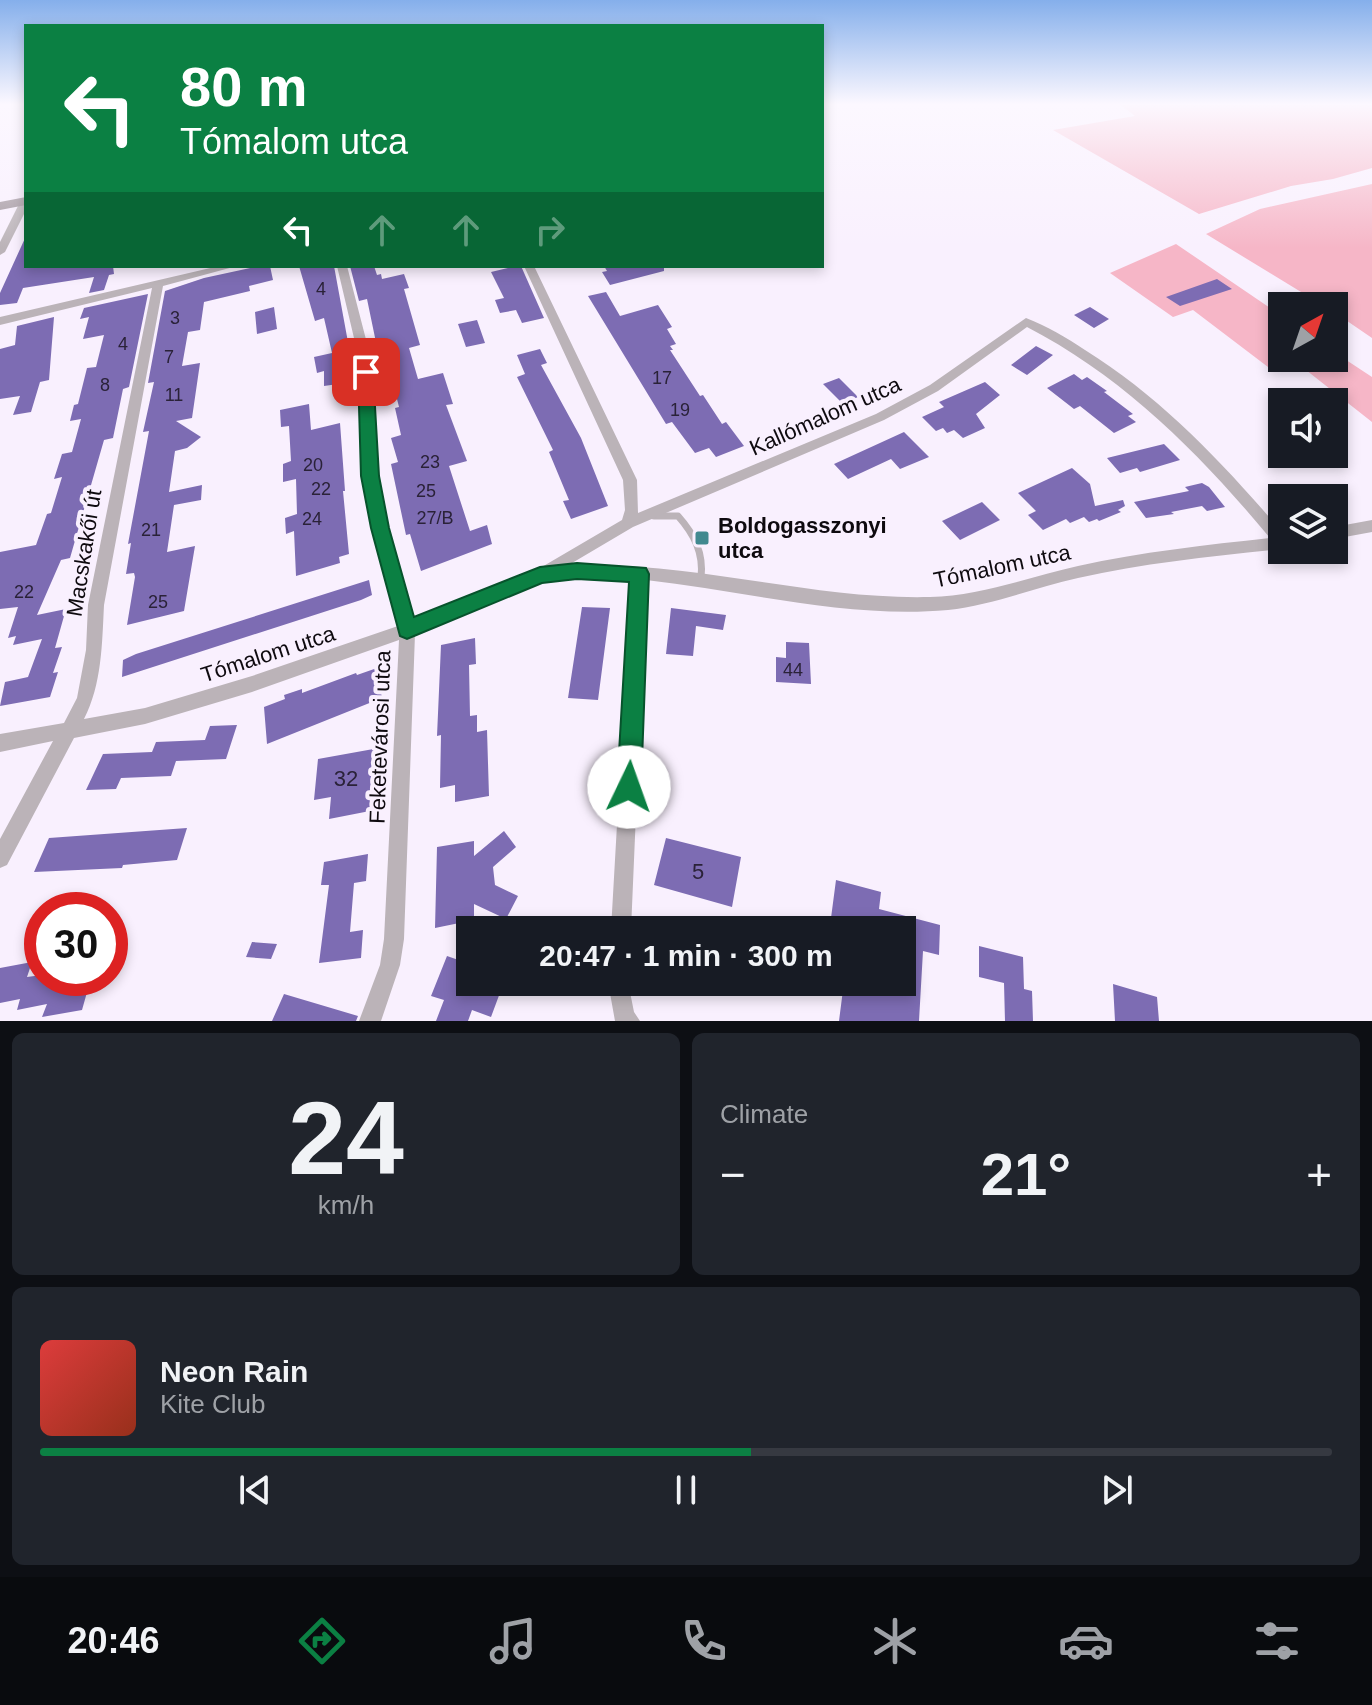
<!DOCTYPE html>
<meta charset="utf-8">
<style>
:root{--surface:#171b24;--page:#20242c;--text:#f1f3f6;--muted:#9ea1a6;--line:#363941;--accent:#0b8043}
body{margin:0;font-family:Helvetica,sans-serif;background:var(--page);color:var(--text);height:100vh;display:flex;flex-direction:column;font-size:30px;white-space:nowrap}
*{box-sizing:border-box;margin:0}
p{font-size:26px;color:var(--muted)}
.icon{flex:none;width:44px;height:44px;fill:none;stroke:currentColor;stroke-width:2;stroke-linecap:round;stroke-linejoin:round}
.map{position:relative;height:1021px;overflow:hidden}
.drawer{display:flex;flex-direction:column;gap:12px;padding:12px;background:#0d0f14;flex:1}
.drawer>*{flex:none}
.hud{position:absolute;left:24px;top:24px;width:800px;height:244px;border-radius:0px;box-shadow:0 4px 12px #0003;background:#0b8043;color:#fff;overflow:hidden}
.needle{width:52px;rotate:40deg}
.tools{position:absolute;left:1268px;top:292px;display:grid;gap:16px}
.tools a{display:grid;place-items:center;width:80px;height:80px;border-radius:0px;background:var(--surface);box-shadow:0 4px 12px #0003;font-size:40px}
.speed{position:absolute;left:24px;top:892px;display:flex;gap:16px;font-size:40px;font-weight:700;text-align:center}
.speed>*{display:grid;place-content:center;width:104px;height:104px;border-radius:50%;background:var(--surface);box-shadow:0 4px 12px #0003;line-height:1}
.speed .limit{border:12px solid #d22;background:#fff;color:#111}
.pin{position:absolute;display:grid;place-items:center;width:68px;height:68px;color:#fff;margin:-34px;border-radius:16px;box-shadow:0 4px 12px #0006}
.me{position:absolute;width:88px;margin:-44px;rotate:3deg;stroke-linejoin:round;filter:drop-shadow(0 0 6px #0008)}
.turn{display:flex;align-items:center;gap:28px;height:168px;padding:0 24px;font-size:36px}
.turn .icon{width:104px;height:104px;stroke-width:2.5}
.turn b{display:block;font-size:56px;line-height:68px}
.lanes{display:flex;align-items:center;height:76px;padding:0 24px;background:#0003;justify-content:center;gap:40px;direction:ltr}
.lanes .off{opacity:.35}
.big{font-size:60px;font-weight:600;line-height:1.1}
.drawer .tile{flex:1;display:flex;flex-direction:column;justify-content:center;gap:12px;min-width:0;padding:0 28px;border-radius:12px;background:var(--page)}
.drawer .dial{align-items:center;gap:0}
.dial b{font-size:104px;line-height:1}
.song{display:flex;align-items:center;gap:24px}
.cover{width:96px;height:96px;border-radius:12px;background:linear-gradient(135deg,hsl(0 70% 55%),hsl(10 70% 35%))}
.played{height:8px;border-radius:4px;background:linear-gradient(90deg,var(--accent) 55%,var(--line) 55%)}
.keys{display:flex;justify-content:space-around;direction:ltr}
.heat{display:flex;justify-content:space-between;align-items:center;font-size:44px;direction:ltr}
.drawer .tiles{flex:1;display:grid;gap:12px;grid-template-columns:1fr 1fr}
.tile:last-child{grid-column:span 2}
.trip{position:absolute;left:456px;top:916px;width:460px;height:80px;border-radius:0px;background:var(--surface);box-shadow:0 4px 12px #0003;font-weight:600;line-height:80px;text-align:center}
.tab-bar{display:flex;height:128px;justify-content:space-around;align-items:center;background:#090b0e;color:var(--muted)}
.tab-bar .icon{width:56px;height:56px}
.tab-bar .current{color:var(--accent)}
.tab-bar b{font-size:36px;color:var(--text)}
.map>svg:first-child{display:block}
.green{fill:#f6b6c7}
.building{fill:#7d6cb3}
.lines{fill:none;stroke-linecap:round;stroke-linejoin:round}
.lane{stroke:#bbb3b8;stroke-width:7}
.street{fill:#bbb3b8;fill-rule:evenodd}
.secondary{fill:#9f939b;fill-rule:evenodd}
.route{fill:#0b8043;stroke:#07532c;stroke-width:2}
.poi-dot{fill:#41898f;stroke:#f9f0fe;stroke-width:3}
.labels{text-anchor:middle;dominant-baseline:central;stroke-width:8;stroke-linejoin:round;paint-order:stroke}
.number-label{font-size:18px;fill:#2a2238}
.street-label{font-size:22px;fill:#0e0a0f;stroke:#f9f0fe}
.poi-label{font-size:22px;font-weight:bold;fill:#0e0a0f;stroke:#f9f0fe;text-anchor:start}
.near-number-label{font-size:22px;fill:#2a2238}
</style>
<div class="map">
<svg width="1372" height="1021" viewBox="0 0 1372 1021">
<rect width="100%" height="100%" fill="#f9f0fe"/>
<path class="green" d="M1121,105H1372V168L1333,179L1291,186L1199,214L1053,130L1135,116Z
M1372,184V338L1334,312V306H1324L1206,234L1260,209Z
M1176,244L1282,316V358H1334V352L1372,377V422L1292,359L1268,367L1193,310L1173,317L1110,273Z"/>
<path class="building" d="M26,236V266H113L114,274L109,275L104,290L89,293L94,277L23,288L17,303L0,305V293Z
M260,266H270L273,280L249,286L250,291L204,302L200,330L188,332L182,366L200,363L192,418L176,421L201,437L187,448L175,451L169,492L202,485L201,500L174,505L167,552L195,546L184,611L127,625L135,577L134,573L126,574L131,543L128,544L149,431L143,432L154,382L148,383L165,291L204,278Z
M299,266H334L352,364L353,389L338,392V384L324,386V371L317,373L314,357L332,353L324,318L315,321Z
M350,266H374L377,275L381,274L382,279L404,274L409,288L404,289L420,345L409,348L418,379L443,373L453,404L446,405L467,461L449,466L470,531L487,525L492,544L421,571L410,534L406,535L391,464L398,462L391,438L401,435L395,408L399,407L392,379L384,381L367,299L359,301Z
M516,266H521L544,318L522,323L516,310L500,313L495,300L504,298L491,272Z
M604,266H664V271L610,285L602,272L607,271Z
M1217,279L1232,289L1180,306L1166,297Z
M606,292L620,316L658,305L672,327L667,329L676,344L670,346L673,350H670L700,396L703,395L722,424L726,422L744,446L716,457L709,448L695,453L672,422L666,424L588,296Z
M148,294L129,387L123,389L113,438L104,440L70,558L61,560L37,615L66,609L55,648L62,647L53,673L58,672L50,697L0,706L5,682L28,677L42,639L13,645L16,636L8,638L18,607L0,609V552L36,545L47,514L51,513L62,477L54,479L62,454L72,452L81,419L70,421L74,405L78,404L87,368L96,367L104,335L83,339L89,317L80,319L84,308Z
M274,307L277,329L257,334L255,312Z
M1090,307L1109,319L1094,328L1074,315Z
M54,317L49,380L40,382L31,412L13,415L20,396L0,399V349L15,345L17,326Z
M477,320L485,343L466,347L458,324Z
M1036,346L1053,355L1027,375L1011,365Z
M540,349L547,363L541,365L581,438L608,506L571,519L563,501L569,500L549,452L553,450L517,377L525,374L517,355Z
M1074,374L1082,380L1087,377L1107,391L1104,392L1133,414L1128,416L1136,422L1114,433L1080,406L1074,409L1047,388Z
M839,378L858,397L843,404L823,384Z
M985,382L1000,395L976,414L985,428L963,438L954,430L947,433L943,428L936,431L922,417L944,407L939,402Z
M309,404L311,430L340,423L345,491H343L349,554L339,557L340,563L296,576L294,531L286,534L285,518L297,514L296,479L283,482V464L291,461L289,426L281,427L280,410Z
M904,432L929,457L900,469L891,459L848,479L834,464Z
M1164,444L1180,460L1140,472L1137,468L1120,473L1107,458Z
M1072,468L1090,484L1095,506L1123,500L1125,506L1118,510L1121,512L1099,521L1097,519L1089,522L1084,517L1070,523L1066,519L1043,530L1028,515L1036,511L1018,493Z
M1202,483L1209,487L1225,507L1207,511L1202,506L1171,512L1174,514L1146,518L1134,502L1189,491L1185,487Z
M982,502L1000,520L960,540L942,521Z
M369,580L372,595L361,600L122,677L123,660L136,654Z
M582,607L610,608L598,700L568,698Z
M671,608L726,615L723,630L696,626L693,656L666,654Z
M475,638L476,664L469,665L470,716L477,715V732L487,730L489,796L455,802V785L440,788L441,735L437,736L441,645Z
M786,642L809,643L811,684L776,682V657L786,658Z
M377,668L382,698L267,744L264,707L285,699L284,695L302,689V693L356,673L357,675Z
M237,725L226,759L176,761L171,776L121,778L116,789L86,790L103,754L152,752L156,742L205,740L210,726Z
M379,748L375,810L329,819L331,797L314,800L318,759Z
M187,828L177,860L123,865L122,868L34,872L49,838Z
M504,831L516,847L493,867L495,885L518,896L506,919L474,904V920L435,928L437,847L474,841V856Z
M666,838L741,857L732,907L654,885Z
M368,854L366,881L354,883L350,932L363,930L361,958L319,963L329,885H321L324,862Z
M836,880L881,892L879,909L940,925L939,955L923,951L919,1021H839L844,982H902V930H851L852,924L831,918Z
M252,942L277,944L271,959L246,957Z
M979,946L1023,957L1024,989L1032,991L1033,1021H1005L1004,983L979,977Z
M447,956L470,964V982H504L491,1017L472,1010L468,1021H436L444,1000L431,996Z
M32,962L27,977L42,975V978H91L82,1010L42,1017L47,1004L17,1010L20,999L0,1003V968Z
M1113,984L1157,997L1159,1021H1115Z
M284,994L358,1016L356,1021H272Z"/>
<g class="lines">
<path class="lane" d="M654,516H678C694,534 704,553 701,578"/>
<path class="street" d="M26,199V210L5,252L0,255V242L20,202Z
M219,266H237L163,286L104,605C102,644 102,684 84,719L145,708L252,676L398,626L373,528L363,476L358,355L337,266H347L370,355L377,476L387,528L412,621L535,571L622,520L625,510L623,480L524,266H534L637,480L638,513L876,414L930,385L1026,318C1047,326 1067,338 1085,350C1162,398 1224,464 1282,532V549C1214,556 1145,563 1078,578C1034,588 992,605 948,610C848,619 745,591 646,580L631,930H611L631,579L593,577L544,580L415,634L404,939L400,965L381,1021H359L380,965L384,939L399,640L252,692L145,724L74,738L7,865L0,868V839L53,741L0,752V734L64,723L77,698L86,650L88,605L152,288L0,325V317ZM1027,327C1125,378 1200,454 1270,538C1206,545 1141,552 1078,566C1029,577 981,596 930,597C808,600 689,559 567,566L633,527L884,420L938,391Z
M1372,520V532L1334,539V527Z
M608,982H628L634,1012L640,1021H615Z"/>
<path class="secondary" d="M26,197V205L0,210V202Z"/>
</g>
<linearGradient id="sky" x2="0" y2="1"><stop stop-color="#85afeb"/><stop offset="0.42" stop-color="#fcf8ff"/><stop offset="1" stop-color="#fcf8ff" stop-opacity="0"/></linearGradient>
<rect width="1372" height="248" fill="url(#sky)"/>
<path class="route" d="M366,366L373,372L379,476L389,528L414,617L540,567L577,563L646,568L649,574L641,787L637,795L629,799L621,795L617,787L629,582L577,579L542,583L414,636L407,639L400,636L371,528L361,476L358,372Z"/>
<rect class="poi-dot" x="694" y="530" width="16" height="16" rx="4"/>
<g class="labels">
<g class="number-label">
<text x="321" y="289">4</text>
<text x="175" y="318">3</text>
<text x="123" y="344">4</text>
<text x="169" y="357">7</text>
<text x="662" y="378">17</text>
<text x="105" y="385">8</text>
<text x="174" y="395">11</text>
<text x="680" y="410">19</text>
<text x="430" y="462">23</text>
<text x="313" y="465">20</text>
<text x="321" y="489">22</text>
<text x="426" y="491">25</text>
<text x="435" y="518">27/B</text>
<text x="312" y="519">24</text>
<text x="151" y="530">21</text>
<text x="24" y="592">22</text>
<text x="158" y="602">25</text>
<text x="793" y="670">44</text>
</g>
<g class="street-label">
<text transform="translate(825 416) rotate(-24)">Kallómalom utca</text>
<text transform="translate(84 553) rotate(-81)">Macskakői út</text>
<text transform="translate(1002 566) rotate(-12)">Tómalom utca</text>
<text transform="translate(268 654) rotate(-18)">Tómalom utca</text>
<text transform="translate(380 737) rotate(-88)">Feketevárosi utca</text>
</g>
<g class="poi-label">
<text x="718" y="525">Boldogasszonyi<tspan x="718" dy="25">utca</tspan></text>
</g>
<g class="near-number-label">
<text x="346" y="778">32</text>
<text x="698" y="871">5</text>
</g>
</g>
</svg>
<div class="tools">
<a><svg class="needle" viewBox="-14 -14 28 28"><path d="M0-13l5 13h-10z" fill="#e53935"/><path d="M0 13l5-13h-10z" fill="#9ea1a6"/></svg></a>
<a><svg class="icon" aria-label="sound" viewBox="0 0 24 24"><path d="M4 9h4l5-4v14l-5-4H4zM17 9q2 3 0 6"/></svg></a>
<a><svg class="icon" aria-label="layers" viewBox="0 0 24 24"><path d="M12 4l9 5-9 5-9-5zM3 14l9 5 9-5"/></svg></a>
</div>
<div class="speed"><div class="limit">30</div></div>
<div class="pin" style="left:366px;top:372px;background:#d93025"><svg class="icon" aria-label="arrive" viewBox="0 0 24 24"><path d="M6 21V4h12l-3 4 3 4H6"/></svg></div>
<svg class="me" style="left:629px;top:787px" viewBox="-20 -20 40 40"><circle r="19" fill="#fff"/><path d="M0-13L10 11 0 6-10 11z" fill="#0b8043"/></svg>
<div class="trip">20:47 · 1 min · 300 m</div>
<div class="hud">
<div class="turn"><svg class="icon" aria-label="left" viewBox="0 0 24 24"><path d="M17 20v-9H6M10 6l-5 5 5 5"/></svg><div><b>80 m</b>Tómalom utca</div></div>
<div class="lanes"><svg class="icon" aria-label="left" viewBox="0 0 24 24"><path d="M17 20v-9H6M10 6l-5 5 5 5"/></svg><svg class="icon off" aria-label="ahead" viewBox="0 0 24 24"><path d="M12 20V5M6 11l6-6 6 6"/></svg><svg class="icon off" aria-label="ahead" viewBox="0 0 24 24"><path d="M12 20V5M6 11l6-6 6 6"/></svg><svg class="icon off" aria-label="right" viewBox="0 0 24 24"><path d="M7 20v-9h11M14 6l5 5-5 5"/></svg></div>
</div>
</div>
<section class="drawer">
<div class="tiles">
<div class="tile dial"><b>24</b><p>km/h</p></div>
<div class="tile"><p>Climate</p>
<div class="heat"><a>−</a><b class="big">21°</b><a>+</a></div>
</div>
<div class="tile">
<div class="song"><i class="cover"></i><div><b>Neon Rain</b><p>Kite Club</p></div></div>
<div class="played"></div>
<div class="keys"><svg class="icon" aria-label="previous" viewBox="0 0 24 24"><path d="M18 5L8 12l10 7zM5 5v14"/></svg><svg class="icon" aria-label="pause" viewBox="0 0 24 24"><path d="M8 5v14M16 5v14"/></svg><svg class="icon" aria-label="next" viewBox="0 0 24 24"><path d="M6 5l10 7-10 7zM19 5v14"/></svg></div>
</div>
</div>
</section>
<nav class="tab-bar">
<b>20:46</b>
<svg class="icon current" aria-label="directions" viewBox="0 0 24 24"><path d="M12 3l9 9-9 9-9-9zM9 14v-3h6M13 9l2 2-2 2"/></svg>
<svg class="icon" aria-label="music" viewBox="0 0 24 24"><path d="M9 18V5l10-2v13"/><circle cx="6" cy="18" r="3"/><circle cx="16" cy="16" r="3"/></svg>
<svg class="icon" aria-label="phone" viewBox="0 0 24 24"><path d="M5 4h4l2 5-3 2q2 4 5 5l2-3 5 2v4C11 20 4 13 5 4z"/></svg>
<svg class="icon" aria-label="climate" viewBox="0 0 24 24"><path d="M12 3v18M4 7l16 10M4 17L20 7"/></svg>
<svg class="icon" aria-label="car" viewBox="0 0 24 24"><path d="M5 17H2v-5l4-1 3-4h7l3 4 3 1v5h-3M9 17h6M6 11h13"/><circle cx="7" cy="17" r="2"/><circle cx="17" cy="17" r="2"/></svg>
<svg class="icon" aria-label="filters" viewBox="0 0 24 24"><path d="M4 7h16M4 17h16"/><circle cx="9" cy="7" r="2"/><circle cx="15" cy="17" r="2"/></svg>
</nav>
